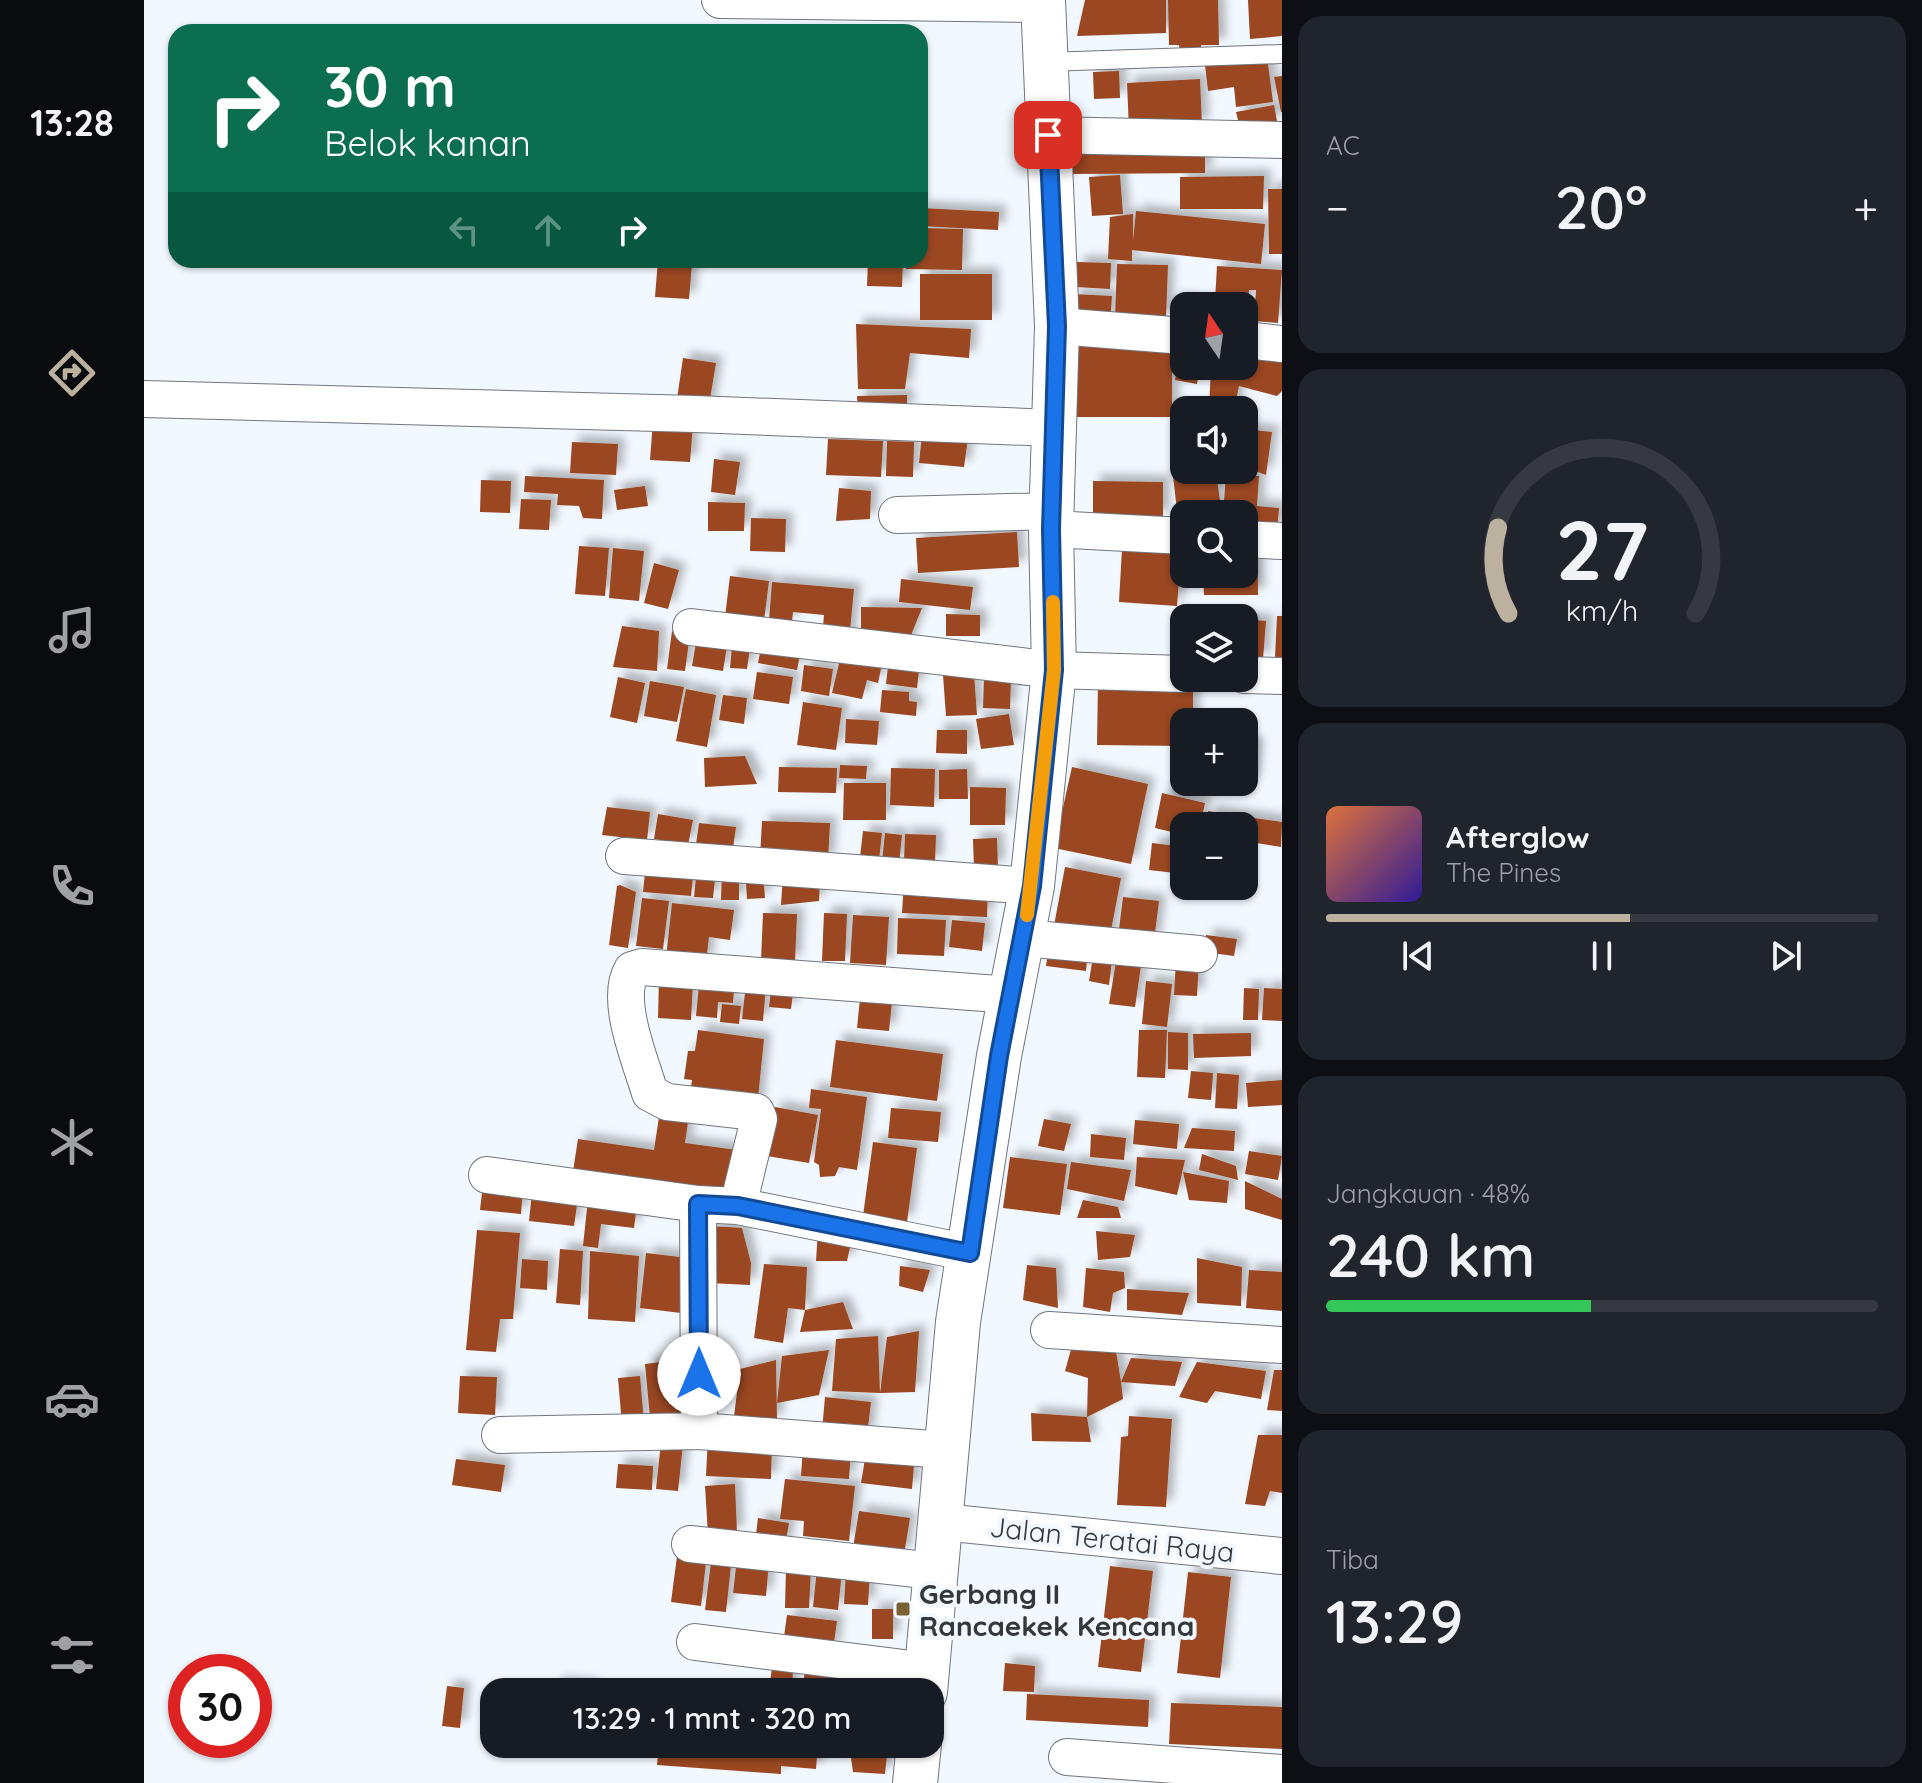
<!DOCTYPE html>
<html lang="id">
<meta charset="utf-8">
<style>
:root{--surface:#171b24;--page:#20242c;--text:#f1f3f6;--muted:#9ea1a6;--line:#363941;--accent:#bbb19e}
body{margin:0;font-family:Quicksand,sans-serif;background:var(--page);color:var(--text);height:100vh;display:flex;flex-direction:column;font-size:30px;white-space:nowrap}
*{box-sizing:border-box;margin:0}
p{font-size:26px;color:var(--muted)}
.icon{flex:none;width:44px;height:44px;fill:none;stroke:currentColor;stroke-width:2;stroke-linecap:round;stroke-linejoin:round}
.map{position:relative;flex:1;overflow:hidden}
.details{display:flex;flex-direction:column;gap:16px;padding:16px;background:#0d0f14;width:640px}
.details>*{flex:none}
.banner{position:absolute;left:24px;top:24px;width:760px;height:244px;border-radius:24px;box-shadow:0 2px 6px #0004;background:#0b6e4f;color:#fff;overflow:hidden}
.needle{width:52px;rotate:347deg}
.controls{position:absolute;left:1026px;top:292px;display:grid;gap:16px}
.controls a{display:grid;place-items:center;width:88px;height:88px;border-radius:16px;background:var(--surface);box-shadow:0 2px 6px #0004;font-size:40px}
.speed{position:absolute;left:24px;top:1654px;display:flex;gap:16px;font-size:40px;font-weight:700;text-align:center}
.speed>*{display:grid;place-content:center;width:104px;height:104px;border-radius:50%;background:var(--surface);box-shadow:0 2px 6px #0004;line-height:1}
.speed .limit{border:12px solid #d22;background:#fff;color:#111}
.pin{position:absolute;display:grid;place-items:center;width:68px;height:68px;color:#fff;margin:-34px;border-radius:16px;box-shadow:0 4px 12px #0006}
.me{position:absolute;width:88px;margin:-44px;rotate:0deg;stroke-linejoin:round;filter:drop-shadow(0 0 6px #0008)}
.turn{display:flex;align-items:center;gap:28px;height:168px;padding:0 24px;font-size:36px}
.turn .icon{width:104px;height:104px;stroke-width:2.5}
.turn b{display:block;font-size:56px;line-height:68px}
.lanes{display:flex;align-items:center;height:76px;padding:0 24px;background:#0003;justify-content:center;gap:40px;direction:ltr}
.lanes .off{opacity:.35}
.big{font-size:60px;font-weight:600;line-height:1.1}
.details .tile{flex:1;display:flex;flex-direction:column;justify-content:center;gap:12px;min-width:0;padding:0 28px;border-radius:24px;background:var(--page)}
.details .dial{align-items:center;gap:0}
.dial svg{height:208px;overflow:visible;fill:none;stroke:var(--line);stroke-width:7;stroke-linecap:round;text-anchor:middle}
.dial text{fill:var(--text);stroke:none}
.song{display:flex;align-items:center;gap:24px}
.cover{width:96px;height:96px;border-radius:12px;background:linear-gradient(135deg,hsl(20 70% 55%),hsl(250 70% 35%))}
.played{height:8px;border-radius:4px;background:linear-gradient(90deg,var(--accent) 55%,var(--line) 55%)}
.keys{display:flex;justify-content:space-around;direction:ltr}
.heat{display:flex;justify-content:space-between;align-items:center;font-size:44px;direction:ltr}
.charge{height:12px;border-radius:6px;background:linear-gradient(90deg,#34c759 48%,var(--line) 0)}
.trip{position:absolute;left:336px;top:1678px;width:464px;height:80px;border-radius:24px;background:var(--surface);box-shadow:0 2px 6px #0004;font-weight:600;line-height:80px;text-align:center}
main{display:flex;flex:1;min-height:0}
.dock{display:flex;flex-direction:column;width:144px;justify-content:space-around;align-items:center;background:#090b0e;color:var(--muted)}
.dock .icon{width:56px;height:56px}
.dock .current{color:var(--accent)}
.dock b{font-size:36px;color:var(--text)}
.map>svg:first-child{display:block}
.building{fill:#9a4620;filter:url(#shadow)}
.lines{fill:none;stroke-linecap:round;stroke-linejoin:round}
.service-casing{stroke:#70767d;stroke-width:20}
.minor-casing{stroke:#70767d;stroke-width:38}
.secondary-casing{stroke:#70767d;stroke-width:46}
.service{stroke:#fff;stroke-width:18}
.minor{stroke:#fff;stroke-width:36}
.secondary{stroke:#fff;stroke-width:44}
.route-casing{stroke:#114b97;stroke-width:20}
.route{stroke:#1a73e8;stroke-width:14}
.slow{stroke:#f59e0b;stroke-width:14}
.poi-dot{fill:#7a6132;stroke:#f2f8ff;stroke-width:3}
.labels{text-anchor:middle;dominant-baseline:central;stroke-width:8;stroke-linejoin:round;paint-order:stroke}
.street-label{font-size:28px;fill:#35383b;stroke:#f2f8ff}
.poi-label{font-size:28px;font-weight:bold;fill:#35383b;stroke:#f2f8ff;text-anchor:start}
</style>
<main>
<nav class="dock">
<b>13:28</b>
<svg class="icon current" aria-label="directions" viewBox="0 0 24 24"><path d="M12 3l9 9-9 9-9-9zM9 14v-3h6M13 9l2 2-2 2"/></svg>
<svg class="icon" aria-label="music" viewBox="0 0 24 24"><path d="M9 18V5l10-2v13"/><circle cx="6" cy="18" r="3"/><circle cx="16" cy="16" r="3"/></svg>
<svg class="icon" aria-label="phone" viewBox="0 0 24 24"><path d="M5 4h4l2 5-3 2q2 4 5 5l2-3 5 2v4C11 20 4 13 5 4z"/></svg>
<svg class="icon" aria-label="climate" viewBox="0 0 24 24"><path d="M12 3v18M4 7l16 10M4 17L20 7"/></svg>
<svg class="icon" aria-label="car" viewBox="0 0 24 24"><path d="M5 17H2v-5l4-1 3-4h7l3 4 3 1v5h-3M9 17h6M6 11h13"/><circle cx="7" cy="17" r="2"/><circle cx="17" cy="17" r="2"/></svg>
<svg class="icon" aria-label="filters" viewBox="0 0 24 24"><path d="M4 7h16M4 17h16"/><circle cx="9" cy="7" r="2"/><circle cx="15" cy="17" r="2"/></svg>
</nav>
<div class="map">
<svg width="1138" height="1783" viewBox="0 0 1138 1783">
<defs>
<filter id="shadow"><feDropShadow dx="7" dy="-7" stdDeviation="4" flood-color="#0004"/></filter>
</defs>
<rect width="100%" height="100%" fill="#f2f8ff"/>
<path class="building" d="M941,0H1022V33L933,36Z
M1024,0H1074L1075,45H1057V51L1036,52L1035,45H1025Z
M1104,0H1138V36L1106,39Z
M1123,57L1129,102L1092,107L1090,87L1064,91L1061,65Z
M975,71L976,98L950,99L949,72Z
M1138,76V112H1137L1130,77Z
M1056,79L1058,125L985,129L983,83Z
M1130,105L1133,121L1096,128L1092,112Z
M1061,139V173L927,174V140Z
M976,175L979,214L948,216L945,177Z
M1120,176L1119,209H1036V177Z
M1124,189H1138V254H1125Z
M776,208L855,212L854,230L776,226Z
M992,211L1121,224L1117,264L988,250V261L964,259L966,217L989,214V241Z
M776,228L819,229L818,270L762,269V260H776Z
M514,260L548,263L545,299L511,297Z
M724,260H759L758,287L723,286Z
M933,262L967,263L966,289L932,287Z
M973,264L1024,265L1022,318L971,317Z
M1073,266L1138,270L1134,323L1110,321L1112,290H1105L1104,303L1071,301Z
M776,274H848V320H776Z
M929,294L968,296L966,322L928,320Z
M1030,300L1070,304V306H1040V330L1028,329Z
M712,324L827,329L825,358L766,353L761,389H714Z
M927,342L1028,343V417H927Z
M1100,353H1138V391L1133,396L1095,386L1090,410H1065L1067,366H1100Z
M1035,357H1040V366H1056L1053,384L1031,380Z
M539,358L572,363L564,411L532,406Z
M763,395V411L714,412L713,396Z
M509,421L549,424L546,462L506,460Z
M1100,429L1128,432L1122,475L1100,467Z
M778,434L824,438L820,467L775,463Z
M684,439L739,441L737,477L682,475Z
M743,441L770,442L769,477L742,476Z
M428,442L474,444L472,475L426,473Z
M570,459L596,462L591,495L567,492Z
M1082,474L1115,476L1113,506L1135,508L1133,532L1100,529V514H1079Z
M381,476L460,480L458,519L439,518L435,506L413,505L414,494L380,492Z
M1029,476L1073,480L1078,514H1040V518L1034,519Z
M337,480L367,481L366,513L336,512Z
M949,481L1019,482V517H949Z
M501,486L504,506L473,510L470,490Z
M695,488L727,491L726,519L692,521Z
M377,499L407,500L405,530L375,529Z
M564,502L601,503L600,531H564Z
M607,518L642,519L641,552L606,551Z
M873,532L875,567L774,573L772,538Z
M435,546L465,548L461,596L431,594Z
M469,548L500,551L495,601L465,598Z
M978,549L1037,552L1033,606L975,602Z
M1100,550H1114V595H1060L1059,574H1100Z
M510,563L535,570L524,609L500,603Z
M586,576L625,581L620,621L581,617Z
M757,579L829,587L826,610L755,602Z
M628,582L710,589L705,641L678,639L680,615L649,612L648,622L625,620Z
M717,607L778,608L761,650L717,641Z
M802,614L836,615V636H802Z
M1133,616H1138V657H1131Z
M1100,619L1122,621L1119,659L1100,658Z
M478,626L515,631L513,671L469,667Z
M528,631L546,634L541,671L523,669Z
M553,636L584,640L579,671L548,666Z
M618,642L657,650L653,670L614,663Z
M588,646L606,648L603,669L586,668Z
M697,655L738,664L734,683L723,680L718,699L688,693Z
M745,658L776,662L773,688L742,684Z
M660,665L689,669L685,696L657,691Z
M613,672L649,677L645,704L609,699Z
M830,674L833,715L802,716L799,675Z
M474,677L501,683L493,723L466,717Z
M840,677L867,678L866,709L839,708Z
M506,681L540,687L533,722L500,716Z
M954,684L1049,685V722H1040V746L953,745Z
M542,689L572,695L563,747L532,741Z
M738,690L765,692V701L773,702L772,716L736,712Z
M579,695L603,698L600,724L575,720Z
M659,702L698,708L692,750L653,745Z
M865,714L870,745L837,749L832,719Z
M702,719L735,721L733,745L701,743Z
M793,730H823V754L792,753Z
M1100,743L1113,744L1109,784L1100,783Z
M601,756L613,784L561,787L560,758Z
M696,765L723,766L722,779L695,778Z
M635,767L693,768L692,793L634,792Z
M928,767L1004,784L987,864L910,848Z
M747,768L791,769L790,807L746,805Z
M823,769L824,799H795V770Z
M700,783H742V820H699Z
M826,787L862,788L861,825H826Z
M1018,793L1061,803L1056,826H1040V835L1011,828Z
M463,807L506,812L503,840L458,835Z
M1064,811L1138,822L1137,847L1100,841V826H1062Z
M514,814L549,820L544,845L510,839Z
M618,821L686,823L684,861L616,858Z
M555,823L592,827L589,848L552,844Z
M719,831L738,833L734,869L715,866Z
M741,833L758,835L755,864L738,862Z
M761,834L792,835L791,863L760,861Z
M853,838L854,868L830,869L829,839Z
M1008,843L1040,847V874L1005,870Z
M502,863L550,867L547,896L499,892Z
M553,867L572,869L569,898L550,897Z
M578,867H595V900H577Z
M921,867L977,878L965,941L909,931Z
M601,869L619,872L621,898L603,899Z
M639,875L676,881L675,901L637,905Z
M760,882L844,886L843,917L758,913Z
M476,885L492,892L484,948L465,945L473,886Z
M979,897L1015,901L1010,941L974,937Z
M498,898L525,901L519,949L492,946Z
M528,903L590,910L586,940L565,937L562,963L522,958Z
M619,913L653,914L651,962L617,961Z
M680,913L703,914L701,961H678Z
M709,915L745,917L742,965L706,963Z
M754,918L802,920L800,956L753,954Z
M808,920L841,923L838,951L805,947Z
M1062,935L1093,939L1090,956L1060,952Z
M905,945L944,950L942,971L902,966Z
M973,955L998,959L991,1007L965,1004Z
M949,957L968,960L965,985L945,981Z
M1032,960H1055L1053,996L1030,995Z
M556,974L591,977L589,1003L574,1002L573,1018L552,1016Z
M515,979L549,981L547,1020L514,1018Z
M1002,981L1028,984L1023,1027L998,1024Z
M628,982L650,985L647,1009L625,1007Z
M602,984L622,986L619,1021L598,1019Z
M1100,988L1115,989L1114,1020H1099Z
M1120,988L1138,989V1021L1118,1020Z
M717,989L749,992L745,1031L713,1028Z
M578,1004L597,1006L595,1024L576,1022Z
M554,1030L620,1039L613,1108L545,1102L548,1080L540,1079L544,1051H551Z
M995,1030H1023L1021,1078L993,1077Z
M1024,1032L1044,1033V1070L1024,1069Z
M1107,1033V1056L1050,1058L1049,1034Z
M692,1040L799,1054L793,1101L686,1087Z
M1047,1071L1069,1073L1067,1100L1044,1098Z
M1073,1073L1095,1075L1093,1109L1071,1108Z
M1138,1080V1105L1104,1107L1102,1083Z
M667,1089L723,1097L713,1170L695,1167L691,1176L676,1177L675,1165L670,1162L677,1109L665,1108Z
M517,1104L546,1108L541,1143L593,1150L585,1200L428,1178L434,1139L510,1150Z
M631,1107L674,1115L665,1163L623,1156Z
M747,1108L797,1112L794,1142L744,1138Z
M900,1119L927,1124L920,1151L894,1146Z
M991,1120L1035,1124L1033,1149L989,1144Z
M1048,1128L1091,1131L1090,1151L1040,1148Z
M947,1134L982,1138L980,1160L946,1157Z
M729,1142L773,1148L763,1222L719,1216Z
M1105,1151L1138,1156L1134,1180L1101,1174Z
M1058,1154L1092,1166L1094,1180L1055,1170Z
M866,1157L923,1164L916,1215L859,1208Z
M993,1157L1041,1160L1033,1195L991,1186Z
M927,1162L987,1170L980,1201L923,1189Z
M1039,1172L1085,1181L1083,1203L1045,1200Z
M1101,1181L1138,1199V1220L1101,1209Z
M339,1184L379,1188L377,1214L336,1210Z
M388,1193L434,1198L430,1226L385,1221Z
M444,1199L493,1205L490,1228L457,1224L454,1248L439,1246Z
M939,1200L974,1207L977,1218H933Z
M567,1226L598,1228L607,1263L606,1285L565,1283Z
M333,1230L376,1233L369,1319H356L352,1352L322,1350Z
M674,1230L708,1238L703,1261H672Z
M952,1231L991,1235L986,1257L954,1260Z
M416,1249L439,1251L436,1305L412,1303Z
M446,1251L495,1256L491,1322L444,1319Z
M502,1253L544,1258L537,1313L496,1308Z
M1053,1258L1098,1267L1097,1306L1053,1303Z
M378,1259L404,1261L403,1290L376,1288Z
M620,1264L663,1267L661,1310L699,1302L709,1329L656,1332L661,1310L644,1308L639,1343L610,1338Z
M883,1265L912,1268L914,1308L879,1300Z
M756,1266L786,1270L779,1292L755,1286Z
M942,1268L980,1272L981,1288L969,1293L966,1312L939,1307Z
M1105,1270L1138,1272V1311L1102,1308Z
M983,1289L1045,1293L1038,1315L983,1310Z
M775,1331L771,1392L736,1393L743,1337Z
M734,1336L736,1393L688,1391L692,1339Z
M928,1346L972,1351L977,1382L987,1358L1038,1362L1031,1386L977,1382L979,1399L943,1417L944,1378L921,1371Z
M685,1350L675,1395L633,1403L638,1356Z
M632,1360L633,1420L589,1424L596,1369Z
M517,1362L518,1380L544,1378L547,1415L506,1418L501,1364Z
M1053,1362L1122,1371L1117,1399L1071,1391L1063,1403L1035,1397Z
M1130,1370H1138V1411L1123,1410Z
M316,1376L353,1377L351,1415L314,1413Z
M496,1376L500,1423L478,1425L474,1378Z
M681,1397L727,1402L723,1436L678,1431Z
M887,1413L943,1417L947,1442L888,1441Z
M985,1416L1028,1419L1022,1507L973,1505L977,1437L984,1436Z
M518,1433L540,1435L534,1491L512,1489Z
M1114,1435H1138V1493L1126,1491L1121,1506L1101,1504Z
M564,1437L628,1441L627,1479L562,1476Z
M659,1447L707,1450L705,1479L657,1476Z
M312,1459L361,1465L357,1492L308,1485Z
M721,1459L770,1465L768,1489L717,1483Z
M474,1464L509,1466L508,1490L472,1488Z
M641,1479L711,1486L705,1541L659,1536L660,1521L636,1519Z
M591,1484L593,1533L564,1535L561,1486Z
M715,1511L766,1518L760,1555L709,1548Z
M614,1518L645,1523L641,1546L611,1542Z
M534,1549L563,1553L557,1606L527,1602Z
M568,1554L588,1556L582,1612L561,1610Z
M593,1558L625,1561L622,1596L589,1593Z
M966,1566L1009,1571L997,1672L954,1667Z
M642,1568H667L665,1608H641Z
M673,1568L698,1571L694,1610L669,1607Z
M702,1569L726,1571L724,1605L700,1604Z
M1044,1572L1087,1577L1076,1678L1033,1673Z
M728,1609H749V1639H728Z
M643,1615L693,1621L689,1650L639,1644Z
M861,1663L891,1666L890,1692L859,1691Z
M661,1665L746,1673L744,1692H659Z
M628,1667L649,1669L648,1692H625Z
M412,1683L448,1686L447,1692H412Z
M303,1686L320,1688L316,1728L298,1726Z
M883,1694L1005,1700L1004,1727L882,1720Z
M1027,1703L1138,1707V1749L1025,1744Z
M515,1744H674L672,1769L637,1766V1774L513,1765Z
M678,1744H744L741,1774L709,1772L707,1758L677,1756Z"/>
<g class="lines">
<g class="service-casing">
<path id="service" d="M902,62L1138,54"/>
</g>
<g class="minor-casing">
<path id="minor" d="M576,0L899,4
M904,135L1138,140
M913,326L1040,336
M1100,340L1138,344
M0,399L551,414L909,428
M753,515L908,511
M907,529L1040,536
M1100,539L1138,541
M547,627L910,670L1040,674
M1100,675L1138,676
M480,856L888,886
M879,938L1055,954
M343,1175L554,1204L594,1206L826,1253
M554,1204L555,1431
M594,1206L615,1119L612,1112L523,1102L506,1093C497,1062 470,1000 488,970L498,967L867,995
M905,1330L1138,1345
M356,1435L555,1431L801,1450
M798,1522L1138,1556
M546,1544L790,1571
M551,1642L784,1671
M923,1757L1138,1773"/>
</g>
<g class="secondary-casing">
<path id="secondary" d="M781,1692L814,1322L855,1056L888,886L910,670L907,529L913,326L899,0
M771,1783L775,1744"/>
</g>
<use href="#service" class="service"/>
<use href="#minor" class="minor"/>
<use href="#secondary" class="secondary"/>
</g>
<g class="lines">
<g class="route-casing">
<path id="route" d="M555,1374L554,1204L594,1206L826,1253L855,1056L888,886L910,670L907,529L913,326L904,135"/>
</g>
<use href="#route" class="route"/>
<path class="slow" d="M883,915L910,670L909,602"/>
</g>
<rect class="poi-dot" x="751" y="1601" width="16" height="16" rx="4"/>
<g class="labels">
<g class="street-label">
<text transform="translate(968 1539) rotate(6)">Jalan Teratai Raya</text>
</g>
<g class="poi-label">
<text x="775" y="1593">Gerbang II<tspan x="775" dy="32">Rancaekek Kencana</tspan></text>
</g>
</g>
</svg>
<div class="controls">
<a><svg class="needle" viewBox="-14 -14 28 28"><path d="M0-13l5 13h-10z" fill="#e53935"/><path d="M0 13l5-13h-10z" fill="#9ea1a6"/></svg></a>
<a><svg class="icon" aria-label="sound" viewBox="0 0 24 24"><path d="M4 9h4l5-4v14l-5-4H4zM17 9q2 3 0 6"/></svg></a>
<a><svg class="icon" aria-label="search" viewBox="0 0 24 24"><circle cx="10" cy="10" r="6"/><path d="M15 15l6 6"/></svg></a>
<a><svg class="icon" aria-label="layers" viewBox="0 0 24 24"><path d="M12 4l9 5-9 5-9-5zM3 14l9 5 9-5"/></svg></a>
<a>+</a>
<a>−</a>
</div>
<div class="speed"><div class="limit">30</div></div>
<div class="pin" style="left:904px;top:135px;background:#d93025"><svg class="icon" aria-label="arrive" viewBox="0 0 24 24"><path d="M6 21V4h12l-3 4 3 4H6"/></svg></div>
<svg class="me" style="left:555px;top:1374px" viewBox="-20 -20 40 40"><circle r="19" fill="#fff"/><path d="M0-13L10 11 0 6-10 11z" fill="#1a73e8"/></svg>
<div class="trip">13:29 · 1 mnt · 320 m</div>
<div class="banner">
<div class="turn"><svg class="icon" aria-label="right" viewBox="0 0 24 24"><path d="M7 20v-9h11M14 6l5 5-5 5"/></svg><div><b>30 m</b>Belok kanan</div></div>
<div class="lanes"><svg class="icon off" aria-label="left" viewBox="0 0 24 24"><path d="M17 20v-9H6M10 6l-5 5 5 5"/></svg><svg class="icon off" aria-label="ahead" viewBox="0 0 24 24"><path d="M12 20V5M6 11l6-6 6 6"/></svg><svg class="icon" aria-label="right" viewBox="0 0 24 24"><path d="M7 20v-9h11M14 6l5 5-5 5"/></svg></div>
</div>
</div>
<section class="details">
<div class="tile"><p>AC</p>
<div class="heat"><a>−</a><b class="big">20°</b><a>+</a></div>
</div>
<div class="tile dial"><svg viewBox="0 0 100 80">
<path d="M14 69A42 42 0 1 1 86 69"/>
<path d="M14 69A42 42 0 0 1 10 36" stroke="#bbb19e"/>
<text x="50" y="56" font-size="32" font-weight="700">27</text>
<text x="50" y="72" font-size="11">km/h</text>
</svg></div>
<div class="tile">
<div class="song"><i class="cover"></i><div><b>Afterglow</b><p>The Pines</p></div></div>
<div class="played"></div>
<div class="keys"><svg class="icon" aria-label="previous" viewBox="0 0 24 24"><path d="M18 5L8 12l10 7zM5 5v14"/></svg><svg class="icon" aria-label="pause" viewBox="0 0 24 24"><path d="M8 5v14M16 5v14"/></svg><svg class="icon" aria-label="next" viewBox="0 0 24 24"><path d="M6 5l10 7-10 7zM19 5v14"/></svg></div>
</div>
<div class="tile"><p>Jangkauan · 48%</p><b class="big">240 km</b><div class="charge"></div></div>
<div class="tile"><p>Tiba</p><b class="big">13:29</b></div>
</section>
</main>
